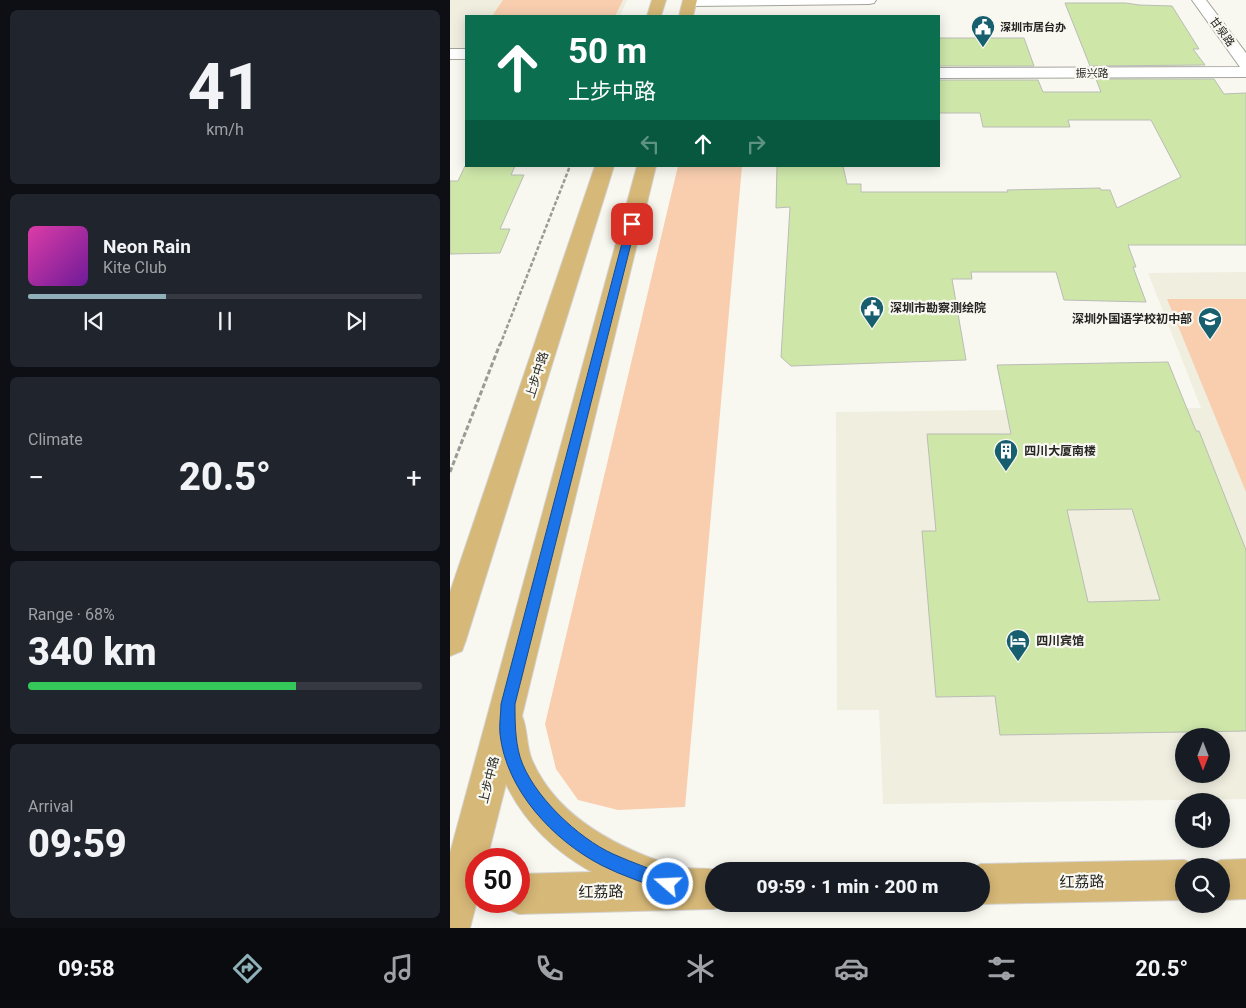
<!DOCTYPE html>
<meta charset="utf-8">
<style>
:root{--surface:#171b24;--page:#20242c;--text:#f1f3f6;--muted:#9ea1a6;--line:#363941;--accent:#8fb0b9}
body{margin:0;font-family:Roboto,"Noto Sans SC",sans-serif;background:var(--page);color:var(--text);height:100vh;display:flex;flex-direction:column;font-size:19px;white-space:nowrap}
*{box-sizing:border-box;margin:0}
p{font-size:16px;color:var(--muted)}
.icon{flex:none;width:28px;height:28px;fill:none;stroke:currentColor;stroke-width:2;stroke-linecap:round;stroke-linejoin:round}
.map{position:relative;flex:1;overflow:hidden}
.side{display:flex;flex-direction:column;gap:10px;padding:10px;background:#0d0f14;width:450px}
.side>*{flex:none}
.top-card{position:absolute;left:15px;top:15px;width:475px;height:152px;border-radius:0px;box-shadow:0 2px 12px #0003;background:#0b6e4f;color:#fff;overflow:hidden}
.needle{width:32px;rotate:180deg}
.controls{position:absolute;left:725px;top:728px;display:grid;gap:10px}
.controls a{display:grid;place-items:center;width:55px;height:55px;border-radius:50%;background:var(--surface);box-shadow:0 2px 12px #0003;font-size:25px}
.speed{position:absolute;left:15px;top:848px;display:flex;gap:10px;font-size:25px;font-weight:700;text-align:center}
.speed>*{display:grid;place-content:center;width:65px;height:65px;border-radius:50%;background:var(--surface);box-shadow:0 2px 12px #0003;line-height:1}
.speed .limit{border:8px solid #d22;background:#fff;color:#111}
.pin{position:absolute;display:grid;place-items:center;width:42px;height:42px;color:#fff;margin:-21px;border-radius:10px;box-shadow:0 2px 8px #0006}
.me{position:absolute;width:55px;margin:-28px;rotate:289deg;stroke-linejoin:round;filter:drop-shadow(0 0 4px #0008)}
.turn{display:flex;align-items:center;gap:18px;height:105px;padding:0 20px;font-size:22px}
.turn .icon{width:65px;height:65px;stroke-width:2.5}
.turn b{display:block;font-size:35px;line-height:42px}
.lanes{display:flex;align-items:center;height:48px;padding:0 20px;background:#0003;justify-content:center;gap:25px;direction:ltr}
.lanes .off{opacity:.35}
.big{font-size:38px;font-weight:800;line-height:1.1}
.side .widget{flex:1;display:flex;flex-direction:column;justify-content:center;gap:8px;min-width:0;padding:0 18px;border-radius:8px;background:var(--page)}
.side .dial{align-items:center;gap:0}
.dial b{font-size:65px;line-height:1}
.song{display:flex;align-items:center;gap:15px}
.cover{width:60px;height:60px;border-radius:8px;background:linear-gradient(135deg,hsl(320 70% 55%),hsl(280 70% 35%))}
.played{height:5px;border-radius:2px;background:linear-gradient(90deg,var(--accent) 35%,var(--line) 35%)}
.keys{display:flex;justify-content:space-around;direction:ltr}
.heat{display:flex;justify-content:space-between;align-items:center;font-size:28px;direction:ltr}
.charge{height:8px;border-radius:4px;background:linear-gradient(90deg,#34c759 68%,var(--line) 0)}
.trip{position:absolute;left:255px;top:862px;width:285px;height:50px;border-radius:25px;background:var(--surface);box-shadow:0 2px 12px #0003;font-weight:800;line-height:50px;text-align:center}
.menu{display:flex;height:80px;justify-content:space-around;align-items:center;background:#090b0e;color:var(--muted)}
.menu .icon{width:35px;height:35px}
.menu .active{color:var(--accent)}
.menu b{font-size:22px;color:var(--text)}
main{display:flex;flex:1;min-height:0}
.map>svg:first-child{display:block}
.built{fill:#efeedf;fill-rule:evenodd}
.green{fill:#f8ceaf}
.building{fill:#cee7a9;stroke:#babcb6;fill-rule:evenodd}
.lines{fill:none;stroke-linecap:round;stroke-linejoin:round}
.minor-casing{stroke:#a4a49d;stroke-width:2}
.major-casing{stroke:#d4d3d3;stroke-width:2}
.path-far2{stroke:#9b9b96;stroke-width:2;stroke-dasharray:3 1;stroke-linecap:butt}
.path-far1{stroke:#9b9b96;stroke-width:2.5;stroke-dasharray:4 2;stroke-linecap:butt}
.path{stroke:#9b9b96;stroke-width:3;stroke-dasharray:5 2.5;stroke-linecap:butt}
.minor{fill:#fff;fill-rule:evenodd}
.major{fill:#d6b878;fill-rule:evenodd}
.route{fill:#1a73e8;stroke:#114b97}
.labels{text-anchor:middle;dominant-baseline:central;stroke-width:4.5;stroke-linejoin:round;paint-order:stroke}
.far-poi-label{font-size:11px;font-weight:bold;fill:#262523;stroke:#f8f8f0;text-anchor:start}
.far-street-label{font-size:11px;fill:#262523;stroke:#f8f8f0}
.poi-label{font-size:12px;font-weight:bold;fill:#262523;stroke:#f8f8f0;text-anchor:start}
.street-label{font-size:12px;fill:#262523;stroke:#f8f8f0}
.near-street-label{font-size:15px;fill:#262523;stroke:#f8f8f0}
</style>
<main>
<section class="side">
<div class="widget dial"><b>41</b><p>km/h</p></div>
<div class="widget">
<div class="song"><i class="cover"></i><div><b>Neon Rain</b><p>Kite Club</p></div></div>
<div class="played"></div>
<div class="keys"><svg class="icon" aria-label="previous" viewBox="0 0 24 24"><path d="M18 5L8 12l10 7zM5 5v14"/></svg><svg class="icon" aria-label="pause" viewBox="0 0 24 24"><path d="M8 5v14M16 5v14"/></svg><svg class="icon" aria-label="next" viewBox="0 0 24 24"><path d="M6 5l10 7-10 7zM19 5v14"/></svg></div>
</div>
<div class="widget"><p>Climate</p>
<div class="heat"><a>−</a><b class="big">20.5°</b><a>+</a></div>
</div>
<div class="widget"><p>Range · 68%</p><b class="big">340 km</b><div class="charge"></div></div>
<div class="widget"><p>Arrival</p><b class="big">09:59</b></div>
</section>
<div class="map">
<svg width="796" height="928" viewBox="0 0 796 928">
<rect width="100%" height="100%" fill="#f8f8f0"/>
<path class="built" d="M0,0H177L170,16H16V54L0,55Z
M796,272V799L433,804L429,710H387L386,412L751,408L698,273ZM734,736H771V774H734Z"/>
<path class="green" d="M53,0H173L165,16H42Z
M228,166H292L235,807L168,810L128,800L106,769L95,724Z
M717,299H796V492Z"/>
<path class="building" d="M615,3H676L689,5L722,6L749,49H743L755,65L640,66Z
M489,38H574L584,66H489Z
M646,79H764L774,94L796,93V245H678L686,267H683L696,302L614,300L606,272H521L522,279H502L516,360L341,366L331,357L340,207L326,208L327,166H393L397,184H411V192H558L557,190L650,188L651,190H660L667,208L731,177L701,120H618L620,127H533L530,113H489V80H588L593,92H651Z
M15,166H65L61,175H74L50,229H60L50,253L0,254V181H8Z
M718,362L746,431H749L796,550V731L550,735L545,696L486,697L472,531H486L477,434H561L547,365ZM682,509L710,600L638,602L617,510Z"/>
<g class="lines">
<g class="minor-casing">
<path id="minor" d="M234,0H426L424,3L419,4L240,6L235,5L233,2Z
M742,0H756L796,53V77L489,78V68L790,67Z
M0,49H16V59H0Z"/>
</g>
<g class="major-casing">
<path id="major" d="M202,0H216L211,16H197Z
M233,0H247L243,16H229Z
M145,166H164L16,640L12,651L0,656V592Z
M187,166H206L72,716C78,730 76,746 82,760C107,818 168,848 224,866C239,871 256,866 269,871H264V904H276L264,909L69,914L55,908L52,901H69V874L142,872C104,851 75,823 56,784L37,859H26L27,901L20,928H0V853Z
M796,859V899L771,900V866H757L771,860Z
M734,860L748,866H734V900L531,904V871H517L531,864Z"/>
</g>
<path class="path-far2" d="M172,16H181"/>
<path class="path-far1" d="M50,345L120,166"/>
<path class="path" d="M0,472L50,344"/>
<use href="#minor" class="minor"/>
<use href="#major" class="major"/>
</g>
<path class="route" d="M182,221L186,224L65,704C65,722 65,739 70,757C82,795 128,838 163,854C183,863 204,870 224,878L227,884L224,890L218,892C196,883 172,876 151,865C103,840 56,790 50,734C49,724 51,713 51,704L177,224Z"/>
<defs>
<g id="civic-pin" transform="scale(1.25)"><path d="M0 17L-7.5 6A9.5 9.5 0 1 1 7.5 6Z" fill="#175f6f" stroke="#f8f8f0"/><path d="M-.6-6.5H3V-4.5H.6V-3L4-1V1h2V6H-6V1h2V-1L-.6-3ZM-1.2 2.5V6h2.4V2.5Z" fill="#fff"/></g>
<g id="school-pin" transform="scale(1.25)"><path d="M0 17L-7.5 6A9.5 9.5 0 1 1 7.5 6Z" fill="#175f6f" stroke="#f8f8f0"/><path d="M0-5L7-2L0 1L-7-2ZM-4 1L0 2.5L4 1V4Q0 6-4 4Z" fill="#fff"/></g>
<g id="building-pin" transform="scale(1.25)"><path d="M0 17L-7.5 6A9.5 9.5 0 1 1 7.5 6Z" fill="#175f6f" stroke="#f8f8f0"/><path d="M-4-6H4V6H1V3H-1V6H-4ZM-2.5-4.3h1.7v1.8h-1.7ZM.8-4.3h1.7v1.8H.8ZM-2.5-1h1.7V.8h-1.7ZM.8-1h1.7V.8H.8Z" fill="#fff"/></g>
<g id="hotel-pin" transform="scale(1.25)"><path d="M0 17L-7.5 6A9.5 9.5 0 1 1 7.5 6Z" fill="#175f6f" stroke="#f8f8f0"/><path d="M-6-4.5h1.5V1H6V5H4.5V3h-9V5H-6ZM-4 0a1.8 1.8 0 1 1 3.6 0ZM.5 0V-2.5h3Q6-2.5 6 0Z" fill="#fff"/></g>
</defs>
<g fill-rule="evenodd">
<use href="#civic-pin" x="533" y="27"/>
<use href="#civic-pin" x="422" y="308"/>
<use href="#school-pin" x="760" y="319"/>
<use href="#building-pin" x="556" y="451"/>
<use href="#hotel-pin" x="568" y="641"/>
</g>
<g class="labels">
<g class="far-poi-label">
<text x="550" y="27">深圳市居台办</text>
</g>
<g class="far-street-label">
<text transform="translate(772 32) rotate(54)">甘泉路</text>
<text x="642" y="73">振兴路</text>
</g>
<g class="poi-label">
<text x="440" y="308">深圳市勘察测绘院</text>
<text x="742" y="319" text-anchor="end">深圳外国语学校初中部</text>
<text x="574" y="451">四川大厦南楼</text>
<text x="586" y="641">四川宾馆</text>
</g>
<g class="street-label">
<text transform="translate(87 375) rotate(-72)">上步中路</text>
<text transform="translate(39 780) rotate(-76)">上步中路</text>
</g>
<g class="near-street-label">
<text transform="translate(632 882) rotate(-1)">红荔路</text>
<text transform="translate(151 892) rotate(-1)">红荔路</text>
</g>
</g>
</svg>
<div class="controls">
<a><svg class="needle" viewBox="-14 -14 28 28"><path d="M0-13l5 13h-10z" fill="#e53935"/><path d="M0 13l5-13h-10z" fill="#9ea1a6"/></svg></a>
<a><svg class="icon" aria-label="sound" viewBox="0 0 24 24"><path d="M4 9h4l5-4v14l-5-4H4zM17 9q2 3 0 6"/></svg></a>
<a><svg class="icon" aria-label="search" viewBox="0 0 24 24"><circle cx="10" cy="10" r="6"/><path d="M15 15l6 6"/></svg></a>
</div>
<div class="speed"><div class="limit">50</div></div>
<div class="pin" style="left:182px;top:224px;background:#d93025"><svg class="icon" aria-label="arrive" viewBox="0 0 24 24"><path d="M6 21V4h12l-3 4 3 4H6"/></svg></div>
<svg class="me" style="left:218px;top:884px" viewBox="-20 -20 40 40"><circle r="17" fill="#1a73e8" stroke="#fff" stroke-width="3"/><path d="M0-11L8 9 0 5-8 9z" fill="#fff"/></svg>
<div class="trip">09:59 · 1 min · 200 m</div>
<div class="top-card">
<div class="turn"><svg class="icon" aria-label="ahead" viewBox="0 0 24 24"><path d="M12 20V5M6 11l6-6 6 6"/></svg><div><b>50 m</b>上步中路</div></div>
<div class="lanes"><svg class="icon off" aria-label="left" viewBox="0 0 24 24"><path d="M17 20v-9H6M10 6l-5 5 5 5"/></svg><svg class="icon" aria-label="ahead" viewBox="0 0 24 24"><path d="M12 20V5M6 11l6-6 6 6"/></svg><svg class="icon off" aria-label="right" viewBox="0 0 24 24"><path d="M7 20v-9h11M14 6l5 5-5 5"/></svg></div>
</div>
</div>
</main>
<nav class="menu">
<b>09:58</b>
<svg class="icon active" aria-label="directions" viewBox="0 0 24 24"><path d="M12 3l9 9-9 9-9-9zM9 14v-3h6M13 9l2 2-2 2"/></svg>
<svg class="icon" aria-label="music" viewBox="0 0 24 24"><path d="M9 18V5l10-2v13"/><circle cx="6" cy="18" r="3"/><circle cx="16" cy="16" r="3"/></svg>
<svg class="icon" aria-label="phone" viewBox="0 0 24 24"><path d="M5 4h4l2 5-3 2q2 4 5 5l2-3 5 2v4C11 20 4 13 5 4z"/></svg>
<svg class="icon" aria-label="climate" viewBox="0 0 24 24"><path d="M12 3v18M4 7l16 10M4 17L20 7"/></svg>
<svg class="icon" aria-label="car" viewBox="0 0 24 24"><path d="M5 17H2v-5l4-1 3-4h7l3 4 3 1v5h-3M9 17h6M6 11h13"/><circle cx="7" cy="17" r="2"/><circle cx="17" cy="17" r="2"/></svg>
<svg class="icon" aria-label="filters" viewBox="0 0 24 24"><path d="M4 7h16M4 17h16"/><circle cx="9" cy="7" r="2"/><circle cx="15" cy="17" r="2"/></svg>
<b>20.5°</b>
</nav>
